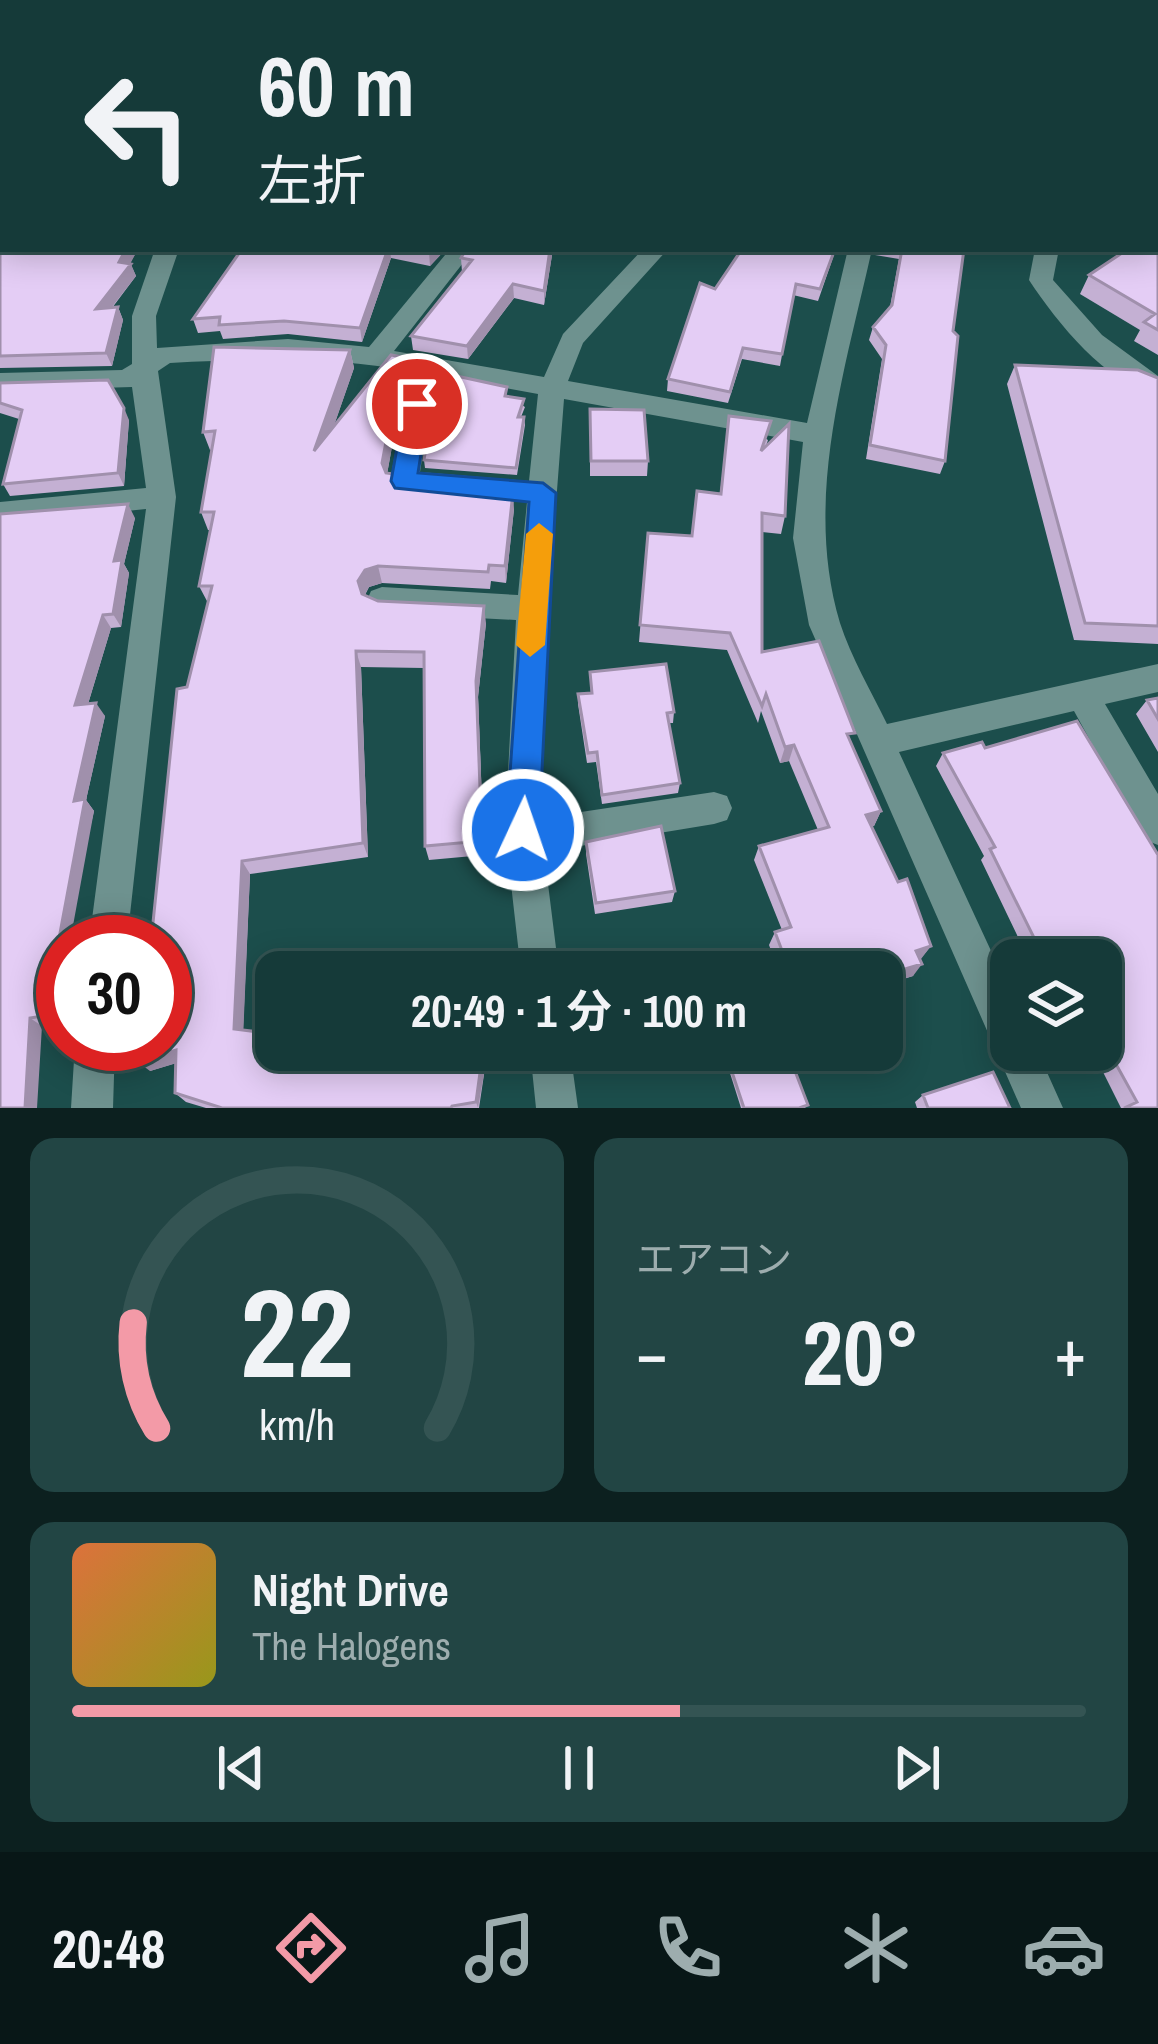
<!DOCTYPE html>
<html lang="ja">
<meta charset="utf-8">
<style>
:root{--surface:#153a39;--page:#224544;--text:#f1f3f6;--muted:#9dadae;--line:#345453;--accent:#f39aa7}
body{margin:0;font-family:"Archivo Narrow","Noto Sans JP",sans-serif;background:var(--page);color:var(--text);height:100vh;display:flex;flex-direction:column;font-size:45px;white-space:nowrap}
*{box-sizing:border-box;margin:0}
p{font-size:39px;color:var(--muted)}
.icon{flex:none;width:66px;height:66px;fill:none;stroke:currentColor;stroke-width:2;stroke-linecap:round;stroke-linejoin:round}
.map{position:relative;height:1108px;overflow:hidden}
.sheet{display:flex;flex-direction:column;gap:30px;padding:30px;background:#0c201f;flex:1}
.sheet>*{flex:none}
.guide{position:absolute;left:0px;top:0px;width:1158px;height:252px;box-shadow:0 6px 30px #0003,0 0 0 3px var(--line);background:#153a39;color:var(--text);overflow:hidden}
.buttons{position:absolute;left:990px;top:939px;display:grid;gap:24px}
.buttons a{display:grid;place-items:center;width:132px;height:132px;border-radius:24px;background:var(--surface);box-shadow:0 6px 30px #0003,0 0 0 3px var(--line);font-size:60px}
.speed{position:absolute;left:36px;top:915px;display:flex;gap:24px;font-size:60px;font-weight:700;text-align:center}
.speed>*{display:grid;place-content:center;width:156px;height:156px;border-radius:50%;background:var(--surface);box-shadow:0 6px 30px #0003,0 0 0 3px var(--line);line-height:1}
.speed .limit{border:18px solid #d22;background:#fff;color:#111}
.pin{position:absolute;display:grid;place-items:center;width:102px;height:102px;color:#fff;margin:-51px;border:6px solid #fff;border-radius:50%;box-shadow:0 3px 12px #0007}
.me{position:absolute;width:132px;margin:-66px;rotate:3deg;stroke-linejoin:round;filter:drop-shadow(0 0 9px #0008)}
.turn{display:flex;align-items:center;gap:42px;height:252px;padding:0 60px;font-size:54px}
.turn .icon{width:156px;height:156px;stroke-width:2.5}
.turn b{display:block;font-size:84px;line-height:102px}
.big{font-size:90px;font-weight:700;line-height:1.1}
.sheet .widget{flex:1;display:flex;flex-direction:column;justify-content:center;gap:18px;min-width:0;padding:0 42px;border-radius:24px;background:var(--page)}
.sheet .dial{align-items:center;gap:0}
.dial svg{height:312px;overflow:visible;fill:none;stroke:var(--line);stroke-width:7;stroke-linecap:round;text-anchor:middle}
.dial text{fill:var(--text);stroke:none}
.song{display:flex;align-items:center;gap:36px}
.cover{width:144px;height:144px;border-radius:18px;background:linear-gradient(135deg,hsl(20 70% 55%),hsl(60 70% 35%))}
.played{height:12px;border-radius:6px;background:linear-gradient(90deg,var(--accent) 60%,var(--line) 60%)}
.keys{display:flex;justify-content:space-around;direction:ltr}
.heat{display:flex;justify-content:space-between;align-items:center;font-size:66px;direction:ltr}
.sheet .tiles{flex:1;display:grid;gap:30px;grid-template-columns:1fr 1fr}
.widget:last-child{grid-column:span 2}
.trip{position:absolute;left:255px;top:951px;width:648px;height:120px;border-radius:24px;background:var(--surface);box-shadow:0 6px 30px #0003,0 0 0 3px var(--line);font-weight:700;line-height:120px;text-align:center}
.menu{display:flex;height:192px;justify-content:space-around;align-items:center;background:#081717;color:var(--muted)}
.menu .icon{width:84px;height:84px}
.menu .active{color:var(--accent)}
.menu b{font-size:54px;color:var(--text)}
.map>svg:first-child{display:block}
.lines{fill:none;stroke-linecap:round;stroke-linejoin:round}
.minor{fill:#6e928f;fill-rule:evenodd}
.major{fill:#90ddd8;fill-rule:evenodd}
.wall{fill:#c4b0d3}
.shaded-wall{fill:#a090ac}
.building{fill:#e4cdf5;stroke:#a090ac;stroke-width:3}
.route{fill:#1a73e8;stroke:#114b97;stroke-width:3}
.slow{fill:#f59e0b}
</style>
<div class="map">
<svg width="1158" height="1108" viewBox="0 0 1158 1108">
<rect width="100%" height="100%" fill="#1c4e4c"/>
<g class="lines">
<path class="minor" d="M572,0H596L598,3H574Z
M0,132H3L0,145Z
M155,249H179L156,316L157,348L288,339L369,347L450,249H474L394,351L544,377L563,334L643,249H668L583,343L568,381L807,423L848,249H872C845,371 803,499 840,623C851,657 871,691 887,724L1158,664V692L1105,704L1158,794V845L1145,840L1074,711L899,752L1011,994V1050H1037L1063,1108H1021L809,625L793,538L803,442L564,399L548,608L541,818L714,792L727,796L732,808L727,820L714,824L544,852L559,972H521L505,831L516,620L382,613L371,609L367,600L371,591L382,587L518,595L527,502L394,489L390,481L410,371C329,356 251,359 170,363L158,371L176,497L127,942H89L146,509L0,524V502L146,488L132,387L0,391V373L122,370L132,364V316ZM435,375L538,394L529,481L420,472Z
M1035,249H1059L1053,280L1102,335L1158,376V397C1105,382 1058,324 1029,280Z
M75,1044H115L113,1108H71Z
M530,1050H570L578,1108H536Z"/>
<path class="major" d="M3,181V195L0,196V182Z"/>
</g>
<path class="wall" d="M1155,45L1158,46V78H1156L1158,80V190L1155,189Z
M0,208L3,249H138L130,263L136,276L112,308L118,307L123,320L112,366L0,368Z
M242,249H446L430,266L391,258L362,342L288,334L223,339L220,331L198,333L193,319Z
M466,249H553L544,305L514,298L468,359L413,350L411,336L462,272L461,258Z
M836,249L818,301L793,295L780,366L742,359L728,403L667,391L668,379L715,289Z
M875,249H964L953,331L945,461L940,474L866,459L882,359L869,340L873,327L890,307L899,259L875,255Z
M1158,253V355L1134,341L1140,330L1080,294L1089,275Z
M350,350L354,368L333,428L402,357L405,375L387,474L514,509L506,583L491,581L490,589L382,583L369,587L365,595L378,601L486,623L478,697L484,855L429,860L425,846L424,668L361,667L368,857L250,874L243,1030L485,1068L479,1108H206L186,1102L175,1093L176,1063L150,1071L187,687L208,603L199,586L211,530H208L201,512L212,449L210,450L203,432Z
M1015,365L1158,378V644L1074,640L1007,384Z
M0,383L129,420L124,486L10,496L3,484L19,419L0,413Z
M507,396L525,407L521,417H524L525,425L517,475L425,468L424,460Z
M590,409L648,461L647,476H590Z
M729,416L768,440L766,446L785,516L781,534L762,532V652L851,743L881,811L874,826H871L931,946L920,959L913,976L891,983L885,1001L882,972H779L769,945L775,932L782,930L754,860L759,846L818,830L789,761L780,763L761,711L758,723L727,650L639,642L648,533L692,536L720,494Z
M0,514L135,518L124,564L129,573L121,627L111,628L88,704L105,716L86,800L94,811L63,942L60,1024L42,1026L0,1108Z
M590,672L674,712L673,723H669L680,783L678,793L602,804L596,762L587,763L578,704V694L591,693Z
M1158,698V752L1136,714L1147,700Z
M1077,721L1158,855V1108H1121L1092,1050H1101V960H1029L981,860L984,856L936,766L943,753L982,742L985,748Z
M586,842L675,891L672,902L595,914L586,854Z
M730,1066L806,1108H741L729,1070Z
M923,1095L1010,1108H917L915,1102Z"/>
<path class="shaded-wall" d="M126,249H138L128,268L131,264L136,276L101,321L96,309Z
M388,249H390L391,258L362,342L360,328Z
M432,249H446L430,266L429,252Z
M550,249H553L544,305V291Z
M513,284L514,298L468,359L467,346Z
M118,307L123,320L112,366L106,353Z
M350,350L354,368L319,469L314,451Z
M402,357L405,375L386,480L382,463Z
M124,408L129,420L124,486L118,473Z
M513,492L514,509L506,583L505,566Z
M128,504L135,518L124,564L129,573L121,627L113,614L114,561Z
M378,566L382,583L369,587L363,598L358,581L365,570Z
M484,606L486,623L478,697L484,855L482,841L476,681Z
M103,615L111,628L84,717L75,705Z
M356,651L361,667L368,857L363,843Z
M96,703L105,716L86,800L94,811L70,942H63V967L55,960L74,801Z
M794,745L789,761L780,763L785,747Z
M881,811L874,826L858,830L866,815Z
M242,861L250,874L243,1039L234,1029Z
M931,946L921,959L907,963L916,951Z
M50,961L61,970L60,1024L49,1015Z
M922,964L913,976L882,985L888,974Z
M894,989L885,1001L882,1002V993Z
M30,1018L42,1026L37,1108H25Z
M176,1050L187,1060L150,1071L138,1062Z
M482,1058L485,1068L478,1108L476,1102Z"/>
<path class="building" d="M489,0H524L523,3H487Z
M705,0H776L775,3H705Z
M961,0H1091L1102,3H959Z
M1155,45L1158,46L1156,80H1158V174L1155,173Z
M3,206V249H126L119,262L131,264L96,309L118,307L106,353L0,356V208Z
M242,249H388L360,328L284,321L219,325L220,317L193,319Z
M466,249H550L544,291L513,284L467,346L411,336L472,260L461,258Z
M742,249H835L820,289L796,284L782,354L743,348L730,392L668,379L700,283L715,289Z
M902,249H964L953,331L958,336L945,461L870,445L886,345L873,327L892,305Z
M1128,249H1152L1158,253V330L1144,322L1155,314L1089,275Z
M214,347L350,350L314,451L391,355L402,357L382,463L386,473L513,492L505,566L489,565L488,572L378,566L365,570L358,581L362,594L378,601L484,606L476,681L482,841L425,846L424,652L356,651L363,843L242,861L234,1029L276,1034V1050H412L482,1058L476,1102L452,1106L451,1108H222L175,1093L176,1050L138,1062L140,1044H165V942H151L177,689L187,687L212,586H199L214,512H201L215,431L203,432Z
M1015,365L1138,370L1158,378V626L1085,623Z
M438,372L507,387L505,396L524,399L518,417H524L516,468L424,460Z
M108,380L124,408L118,473L3,484L22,410L0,403V383Z
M590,409L644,410L648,461H591Z
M729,416L771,421L761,451L789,424L785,516L762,513V652L819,641L855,733L847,734L881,811L866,815L898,882L907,879L931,946L916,951L922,964L888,974L894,989L882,993V972H790L775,932L791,927L759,846L829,827L794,745L785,747L766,694L762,706L730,633L640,625L648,533L692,536L697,491L721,494Z
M128,504L114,561L122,560L113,614L103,615L75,705L96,703L74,801L85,799L55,960L50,961L49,1015L30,1018L25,1108H0V514Z
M666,664L674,712L667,713L680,783L602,795L597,752L588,753L578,694L592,693L590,672Z
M1158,698V719L1147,700Z
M1077,721L1158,855V1108H1124L1137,1102L1101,1037V960H1045L990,849L995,847L943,753L982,742L985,748Z
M661,826L675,891L596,903L586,842Z
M787,1050L808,1105L799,1108H744L730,1066Z
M993,1072L1010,1108H928L923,1095Z"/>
<path class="route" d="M417,395L429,404L418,473L543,483L556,493L539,830L534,841L523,846L511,841L506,830L529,502L395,488L391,481L405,404Z"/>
<path class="slow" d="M539,523L553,534L545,645L530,657L516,645L526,534Z"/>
</svg>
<div class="buttons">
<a><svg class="icon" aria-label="layers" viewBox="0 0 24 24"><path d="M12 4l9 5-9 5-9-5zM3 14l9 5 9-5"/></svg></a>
</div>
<div class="speed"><div class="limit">30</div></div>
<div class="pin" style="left:417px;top:404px;background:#d93025"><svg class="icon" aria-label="arrive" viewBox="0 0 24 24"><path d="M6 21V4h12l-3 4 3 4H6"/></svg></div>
<svg class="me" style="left:523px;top:830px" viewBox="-20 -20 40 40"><circle r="17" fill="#1a73e8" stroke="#fff" stroke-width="3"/><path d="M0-11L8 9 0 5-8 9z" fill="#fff"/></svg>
<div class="trip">20:49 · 1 分 · 100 m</div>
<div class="guide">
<div class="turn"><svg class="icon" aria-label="left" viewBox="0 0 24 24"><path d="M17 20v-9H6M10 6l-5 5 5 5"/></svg><div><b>60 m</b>左折</div></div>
</div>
</div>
<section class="sheet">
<div class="tiles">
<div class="widget dial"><svg viewBox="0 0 100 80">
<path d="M14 69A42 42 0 1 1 86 69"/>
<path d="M14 69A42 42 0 0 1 8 42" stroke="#f39aa7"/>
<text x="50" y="56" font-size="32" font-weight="700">22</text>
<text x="50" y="72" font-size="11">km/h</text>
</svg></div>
<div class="widget"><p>エアコン</p>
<div class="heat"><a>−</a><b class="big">20°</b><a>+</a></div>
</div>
<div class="widget">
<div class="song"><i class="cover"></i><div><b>Night Drive</b><p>The Halogens</p></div></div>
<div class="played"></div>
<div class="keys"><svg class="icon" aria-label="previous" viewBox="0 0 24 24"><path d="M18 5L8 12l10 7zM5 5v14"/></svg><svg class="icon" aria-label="pause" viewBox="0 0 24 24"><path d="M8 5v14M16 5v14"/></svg><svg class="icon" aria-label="next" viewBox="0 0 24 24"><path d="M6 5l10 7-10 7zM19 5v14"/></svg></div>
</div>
</div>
</section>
<nav class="menu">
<b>20:48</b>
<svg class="icon active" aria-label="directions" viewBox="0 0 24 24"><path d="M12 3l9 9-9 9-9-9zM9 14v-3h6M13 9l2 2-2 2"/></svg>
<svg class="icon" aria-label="music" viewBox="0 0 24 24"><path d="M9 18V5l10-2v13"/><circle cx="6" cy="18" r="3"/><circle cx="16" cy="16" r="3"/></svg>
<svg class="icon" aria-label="phone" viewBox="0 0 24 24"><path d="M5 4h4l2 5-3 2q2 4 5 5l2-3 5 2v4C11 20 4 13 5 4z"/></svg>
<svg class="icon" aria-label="climate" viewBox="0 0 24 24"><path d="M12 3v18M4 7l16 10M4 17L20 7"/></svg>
<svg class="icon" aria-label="car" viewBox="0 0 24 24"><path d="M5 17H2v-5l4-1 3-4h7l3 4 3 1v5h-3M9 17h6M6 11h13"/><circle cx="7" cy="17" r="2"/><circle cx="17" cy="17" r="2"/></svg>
</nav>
